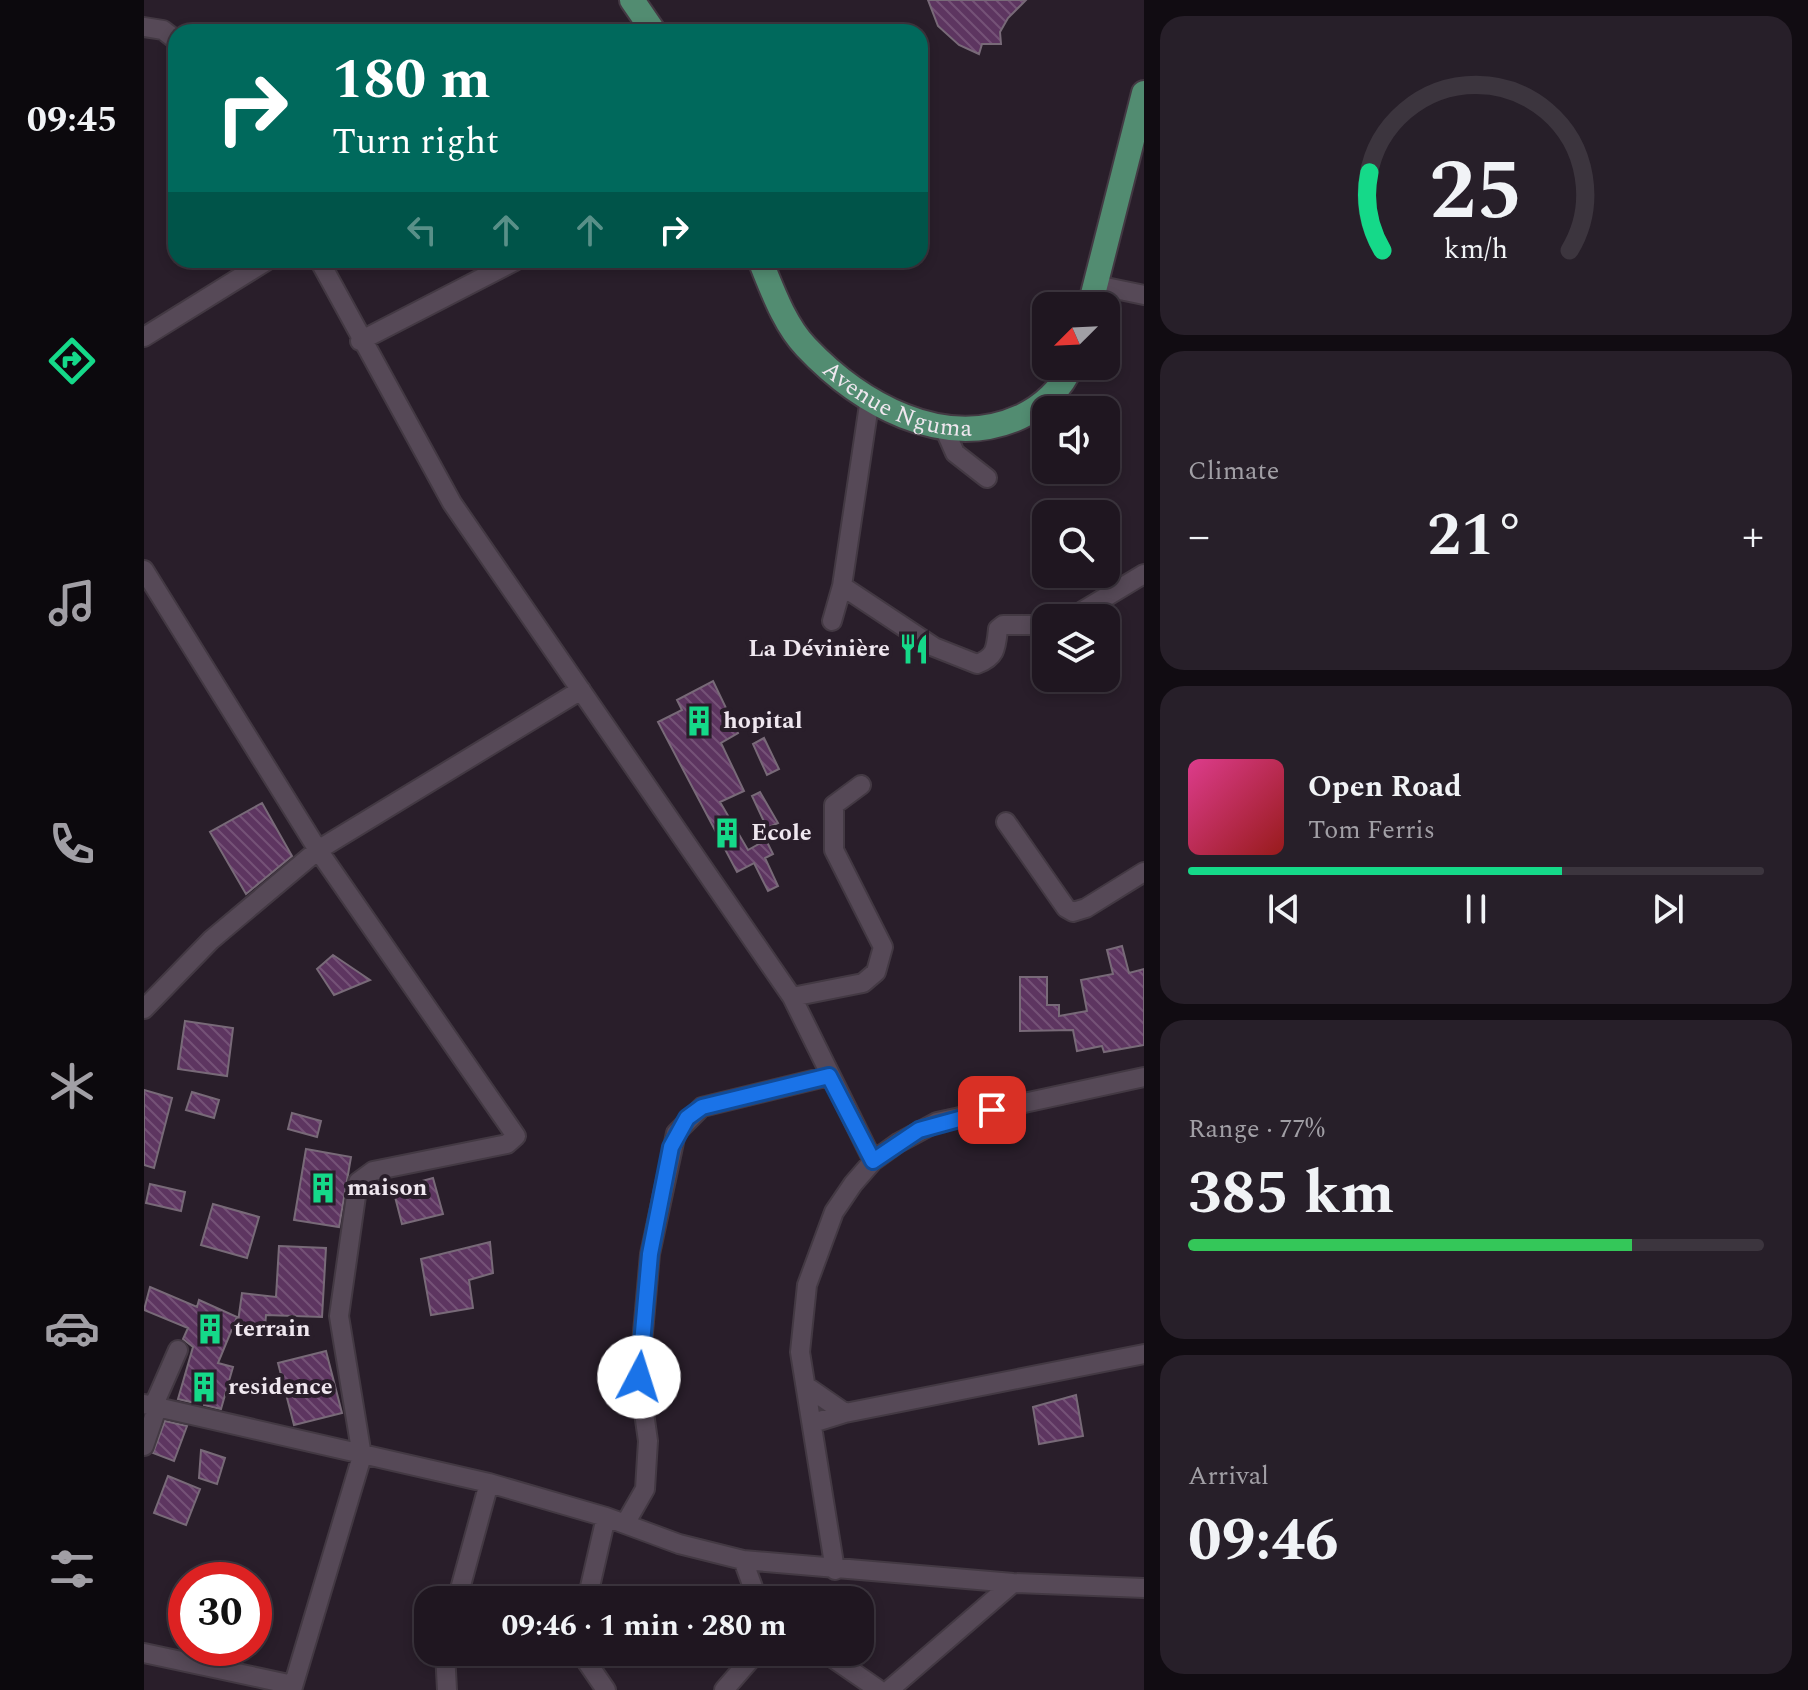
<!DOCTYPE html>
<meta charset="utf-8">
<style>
:root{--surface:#1f1620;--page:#271f29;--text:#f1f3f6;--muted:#a19fa5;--line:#3c353e;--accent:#15d989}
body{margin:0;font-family:Spectral,serif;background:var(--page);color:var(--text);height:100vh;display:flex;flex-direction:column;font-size:30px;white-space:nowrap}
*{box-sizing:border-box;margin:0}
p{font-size:26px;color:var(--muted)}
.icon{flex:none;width:44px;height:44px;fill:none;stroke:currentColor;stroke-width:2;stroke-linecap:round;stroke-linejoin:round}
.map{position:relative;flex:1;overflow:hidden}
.side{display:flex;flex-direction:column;gap:16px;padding:16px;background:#110c12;width:664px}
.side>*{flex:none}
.top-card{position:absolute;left:24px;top:24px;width:760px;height:244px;border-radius:24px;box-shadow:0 4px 12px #0003,0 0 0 2px var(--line);background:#00695c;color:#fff;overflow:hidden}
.needle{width:52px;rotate:246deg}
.fabs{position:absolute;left:888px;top:292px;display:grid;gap:16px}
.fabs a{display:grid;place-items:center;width:88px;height:88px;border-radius:16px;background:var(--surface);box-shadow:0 4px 12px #0003,0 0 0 2px var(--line);font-size:40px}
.speed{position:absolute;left:24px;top:1562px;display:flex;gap:16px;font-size:40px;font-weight:700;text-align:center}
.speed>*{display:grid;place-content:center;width:104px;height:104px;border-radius:50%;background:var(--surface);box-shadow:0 4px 12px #0003,0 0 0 2px var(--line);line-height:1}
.speed .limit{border:12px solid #d22;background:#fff;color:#111}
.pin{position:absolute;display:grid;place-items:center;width:68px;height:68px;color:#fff;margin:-34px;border-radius:16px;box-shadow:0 4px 12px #0006}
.me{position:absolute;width:88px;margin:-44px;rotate:5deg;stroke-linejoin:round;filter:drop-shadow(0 0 6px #0008)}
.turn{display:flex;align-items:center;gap:28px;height:168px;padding:0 32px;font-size:36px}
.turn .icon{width:104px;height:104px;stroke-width:2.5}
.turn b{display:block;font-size:56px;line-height:68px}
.lanes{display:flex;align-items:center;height:76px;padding:0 32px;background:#0003;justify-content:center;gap:40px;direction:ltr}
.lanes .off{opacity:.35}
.big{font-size:60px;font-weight:700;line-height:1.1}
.side .tile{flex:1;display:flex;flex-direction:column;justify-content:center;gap:12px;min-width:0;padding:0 28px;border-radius:24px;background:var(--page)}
.side .dial{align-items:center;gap:0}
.dial svg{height:208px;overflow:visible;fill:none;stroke:var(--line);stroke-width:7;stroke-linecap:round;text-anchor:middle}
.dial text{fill:var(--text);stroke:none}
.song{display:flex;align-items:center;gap:24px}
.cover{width:96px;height:96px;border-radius:12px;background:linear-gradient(135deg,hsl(330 70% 55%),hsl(0 70% 35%))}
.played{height:8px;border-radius:4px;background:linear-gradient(90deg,var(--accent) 65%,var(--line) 65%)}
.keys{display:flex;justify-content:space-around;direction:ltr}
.heat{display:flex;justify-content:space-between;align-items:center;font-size:44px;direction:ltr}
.charge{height:12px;border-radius:6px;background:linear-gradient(90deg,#34c759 77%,var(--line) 0)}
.trip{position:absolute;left:270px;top:1586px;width:460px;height:80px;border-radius:24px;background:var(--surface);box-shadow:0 4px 12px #0003,0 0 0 2px var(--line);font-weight:700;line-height:80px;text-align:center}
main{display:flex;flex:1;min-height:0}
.menu{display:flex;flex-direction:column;width:144px;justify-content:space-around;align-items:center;background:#0c090d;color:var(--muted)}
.menu .icon{width:56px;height:56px}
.menu .active{color:var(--accent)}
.menu b{font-size:36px;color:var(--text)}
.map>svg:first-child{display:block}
.building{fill:url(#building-back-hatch);stroke:#786a78;stroke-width:2}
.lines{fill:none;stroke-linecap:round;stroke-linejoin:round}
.minor-casing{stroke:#433943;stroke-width:22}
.primary-casing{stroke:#433943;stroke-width:28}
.minor{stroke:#564957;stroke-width:18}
.primary{stroke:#528c71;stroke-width:24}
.route-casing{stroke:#114b97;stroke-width:20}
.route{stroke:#1a73e8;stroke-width:14}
.labels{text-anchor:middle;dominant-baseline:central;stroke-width:8;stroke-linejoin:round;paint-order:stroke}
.street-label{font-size:24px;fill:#efe7ef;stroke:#291e2a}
.poi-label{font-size:24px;font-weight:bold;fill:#efe7ef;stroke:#291e2a;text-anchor:start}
</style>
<main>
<nav class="menu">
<b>09:45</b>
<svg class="icon active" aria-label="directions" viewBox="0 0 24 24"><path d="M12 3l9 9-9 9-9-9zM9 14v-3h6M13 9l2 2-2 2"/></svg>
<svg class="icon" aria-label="music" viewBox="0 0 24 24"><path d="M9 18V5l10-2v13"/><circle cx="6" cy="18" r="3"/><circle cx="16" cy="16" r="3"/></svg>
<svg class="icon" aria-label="phone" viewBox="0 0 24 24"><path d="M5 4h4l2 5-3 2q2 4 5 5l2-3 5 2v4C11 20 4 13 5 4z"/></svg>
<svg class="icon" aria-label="climate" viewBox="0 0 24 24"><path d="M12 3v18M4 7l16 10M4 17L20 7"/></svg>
<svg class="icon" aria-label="car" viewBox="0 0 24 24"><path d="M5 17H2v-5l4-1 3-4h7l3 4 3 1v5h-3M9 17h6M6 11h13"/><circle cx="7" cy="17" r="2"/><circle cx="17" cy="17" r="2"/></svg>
<svg class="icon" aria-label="filters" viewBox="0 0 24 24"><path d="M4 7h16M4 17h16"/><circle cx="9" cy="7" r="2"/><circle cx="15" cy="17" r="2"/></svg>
</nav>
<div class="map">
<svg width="1000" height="1690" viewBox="0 0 1000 1690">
<defs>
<pattern id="building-back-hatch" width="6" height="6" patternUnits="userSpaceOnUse" patternTransform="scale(2)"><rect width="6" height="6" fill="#5d3560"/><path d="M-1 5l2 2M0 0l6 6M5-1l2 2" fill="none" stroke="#755277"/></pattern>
</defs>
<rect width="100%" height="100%" fill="#291e2a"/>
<path class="building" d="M784,0H882L864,18L856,32L857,44H838L835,54L815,45L794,26Z
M569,681L594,733L577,743L600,791L576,802L604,850L622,840L629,854L621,858L634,886L624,891L610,863L593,872L514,722L538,710L533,700Z
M620,738L635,769L623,775L609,744Z
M616,792L634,823L623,828L608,796Z
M118,803L148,856L102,894L66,832Z
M978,946L985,973L1000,969V1045L960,1052L958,1046L933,1051L929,1030L876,1031V977H903V1005H915V1016L943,1011L937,980L969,974L963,950Z
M189,955L226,980L190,995L173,969Z
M41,1021L89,1028L83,1076L34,1069Z
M0,1090L28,1098L10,1168L0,1165Z
M48,1092L75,1100L70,1118L42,1110Z
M148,1113L177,1121L173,1137L144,1129Z
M162,1149L207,1157L195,1227L150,1220Z
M289,1178L299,1214L258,1224L249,1189Z
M6,1184L41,1192L37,1211L2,1203Z
M69,1204L115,1217L103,1258L57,1245Z
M346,1242L349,1273L325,1280L329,1308L287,1315L277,1259Z
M135,1246L182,1248L178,1317L122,1315L121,1326L94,1322L98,1293L132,1297Z
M6,1287L53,1307L55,1300L93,1317L74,1363L89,1367L77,1409L60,1405L61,1376L51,1403L34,1399L49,1347L39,1339L44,1328L0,1310Z
M182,1351L198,1413L150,1425L134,1363Z
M932,1395L939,1436L895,1444L889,1407Z
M21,1421L43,1426L30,1461L9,1453Z
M57,1450L81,1458L73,1484L55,1478Z
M24,1476L56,1489L42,1525L10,1513Z"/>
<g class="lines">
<g class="minor-casing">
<path id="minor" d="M0,27L19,30L32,40
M175,260L308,503L648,997L729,1161
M952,285L1000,295
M0,337L124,260
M216,341L371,261
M800,428L811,453L843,478
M0,570L174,850L372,1136L363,1144L229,1171L214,1182L195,1316L218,1456L148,1690
M698,586L790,647L833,664C852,657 852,648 854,629L859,625H902
M927,618L1000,574
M688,621L698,586L726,398
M862,822L922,908L929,912L942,908L1000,872
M648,997L719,983L732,972L739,947L690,850V805L717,785
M0,1009L67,940L174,850L437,690
M662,1386L701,1413
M0,1404L345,1483L462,1517L535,1544L599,1560L869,1583L1000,1588
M9,1407L34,1350
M669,1423L701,1413L1000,1354
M0,1446L13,1408
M481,1524L501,1489L504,1441L495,1377L506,1254L532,1133L558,1107L685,1076
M599,1560L610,1590L618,1600
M691,1570L656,1352L663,1285L690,1212L709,1184L729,1161L754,1143L793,1122L1000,1077
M313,1600L345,1483
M443,1600L462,1517
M301,1652L303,1690
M436,1652L462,1690
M680,1652L735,1690
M0,1653L149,1685
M580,1690L613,1652
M745,1690L869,1583"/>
</g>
<g class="primary-casing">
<g id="primary">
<path d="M488,0L510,32"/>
<path id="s1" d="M616,260C628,289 640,324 662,347C715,403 799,452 876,417C898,407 918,389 927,366"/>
<path d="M946,306L1000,93"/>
</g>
</g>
<use href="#minor" class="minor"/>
<use href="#primary" class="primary"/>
</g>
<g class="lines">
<g class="route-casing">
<path id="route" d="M495,1377L506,1254L527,1147L543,1118L558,1107L685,1076L729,1161L775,1130L848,1110"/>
</g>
<use href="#route" class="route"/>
</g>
<defs>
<g id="restaurant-bare" transform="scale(2.4)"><path d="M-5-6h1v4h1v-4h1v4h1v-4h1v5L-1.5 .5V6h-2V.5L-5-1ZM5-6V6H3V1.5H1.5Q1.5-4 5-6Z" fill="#15d989" stroke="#291e2a" stroke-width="2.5" paint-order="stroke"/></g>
<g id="building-bare" transform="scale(2.4)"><path d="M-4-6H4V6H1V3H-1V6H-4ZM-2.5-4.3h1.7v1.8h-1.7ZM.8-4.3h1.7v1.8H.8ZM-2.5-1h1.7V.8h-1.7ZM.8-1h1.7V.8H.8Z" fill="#15d989" stroke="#291e2a" stroke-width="2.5" paint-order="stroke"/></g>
</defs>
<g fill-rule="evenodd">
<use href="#restaurant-bare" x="770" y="649"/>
<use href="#building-bare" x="555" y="721"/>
<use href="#building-bare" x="583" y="833"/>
<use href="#building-bare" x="179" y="1188"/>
<use href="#building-bare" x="66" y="1329"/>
<use href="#building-bare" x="60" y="1387"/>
</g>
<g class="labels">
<g class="street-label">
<text stroke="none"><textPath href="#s1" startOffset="208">Avenue Nguma</textPath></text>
</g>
<g class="poi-label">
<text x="746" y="649" text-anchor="end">La Dévinière</text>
<text x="579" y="721">hopital</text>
<text x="607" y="833">Ecole</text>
<text x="203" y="1188">maison</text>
<text x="90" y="1329">terrain</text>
<text x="84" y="1387">residence</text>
</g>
</g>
</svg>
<div class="fabs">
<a><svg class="needle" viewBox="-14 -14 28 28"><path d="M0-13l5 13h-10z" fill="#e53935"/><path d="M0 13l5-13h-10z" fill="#a19fa5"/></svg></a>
<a><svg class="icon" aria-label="sound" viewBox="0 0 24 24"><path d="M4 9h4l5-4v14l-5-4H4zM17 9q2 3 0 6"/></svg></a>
<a><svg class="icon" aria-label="search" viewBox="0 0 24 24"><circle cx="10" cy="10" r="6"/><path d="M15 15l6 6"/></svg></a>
<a><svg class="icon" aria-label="layers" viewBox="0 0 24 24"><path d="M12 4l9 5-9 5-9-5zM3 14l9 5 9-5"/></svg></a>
</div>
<div class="speed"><div class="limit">30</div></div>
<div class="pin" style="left:848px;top:1110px;background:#d93025"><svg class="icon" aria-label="arrive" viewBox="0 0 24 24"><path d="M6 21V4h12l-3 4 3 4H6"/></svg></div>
<svg class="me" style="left:495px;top:1377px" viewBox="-20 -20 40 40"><circle r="19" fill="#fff"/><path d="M0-13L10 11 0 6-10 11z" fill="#1a73e8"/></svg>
<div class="trip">09:46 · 1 min · 280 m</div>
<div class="top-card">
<div class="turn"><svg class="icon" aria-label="right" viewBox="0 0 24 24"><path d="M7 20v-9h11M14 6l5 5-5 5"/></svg><div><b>180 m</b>Turn right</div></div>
<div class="lanes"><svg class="icon off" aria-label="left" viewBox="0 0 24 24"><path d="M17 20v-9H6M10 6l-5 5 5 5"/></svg><svg class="icon off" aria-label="ahead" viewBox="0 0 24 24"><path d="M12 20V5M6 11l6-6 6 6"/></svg><svg class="icon off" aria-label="ahead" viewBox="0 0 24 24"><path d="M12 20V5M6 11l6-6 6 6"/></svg><svg class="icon" aria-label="right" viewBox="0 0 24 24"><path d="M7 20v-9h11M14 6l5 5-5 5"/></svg></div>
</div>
</div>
<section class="side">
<div class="tile dial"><svg viewBox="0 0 100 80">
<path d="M14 69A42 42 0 1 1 86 69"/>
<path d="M14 69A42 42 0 0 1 9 39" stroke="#15d989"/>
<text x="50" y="56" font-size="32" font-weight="700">25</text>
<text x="50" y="72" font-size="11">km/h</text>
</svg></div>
<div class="tile"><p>Climate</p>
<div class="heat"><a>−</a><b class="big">21°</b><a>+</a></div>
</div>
<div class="tile">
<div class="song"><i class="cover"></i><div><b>Open Road</b><p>Tom Ferris</p></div></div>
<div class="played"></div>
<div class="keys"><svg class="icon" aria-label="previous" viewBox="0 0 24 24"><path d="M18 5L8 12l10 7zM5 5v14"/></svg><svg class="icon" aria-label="pause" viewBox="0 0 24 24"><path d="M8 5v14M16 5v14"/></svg><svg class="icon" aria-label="next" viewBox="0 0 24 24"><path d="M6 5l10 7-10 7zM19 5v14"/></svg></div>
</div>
<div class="tile"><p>Range · 77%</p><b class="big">385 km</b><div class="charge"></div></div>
<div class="tile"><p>Arrival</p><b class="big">09:46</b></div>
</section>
</main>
